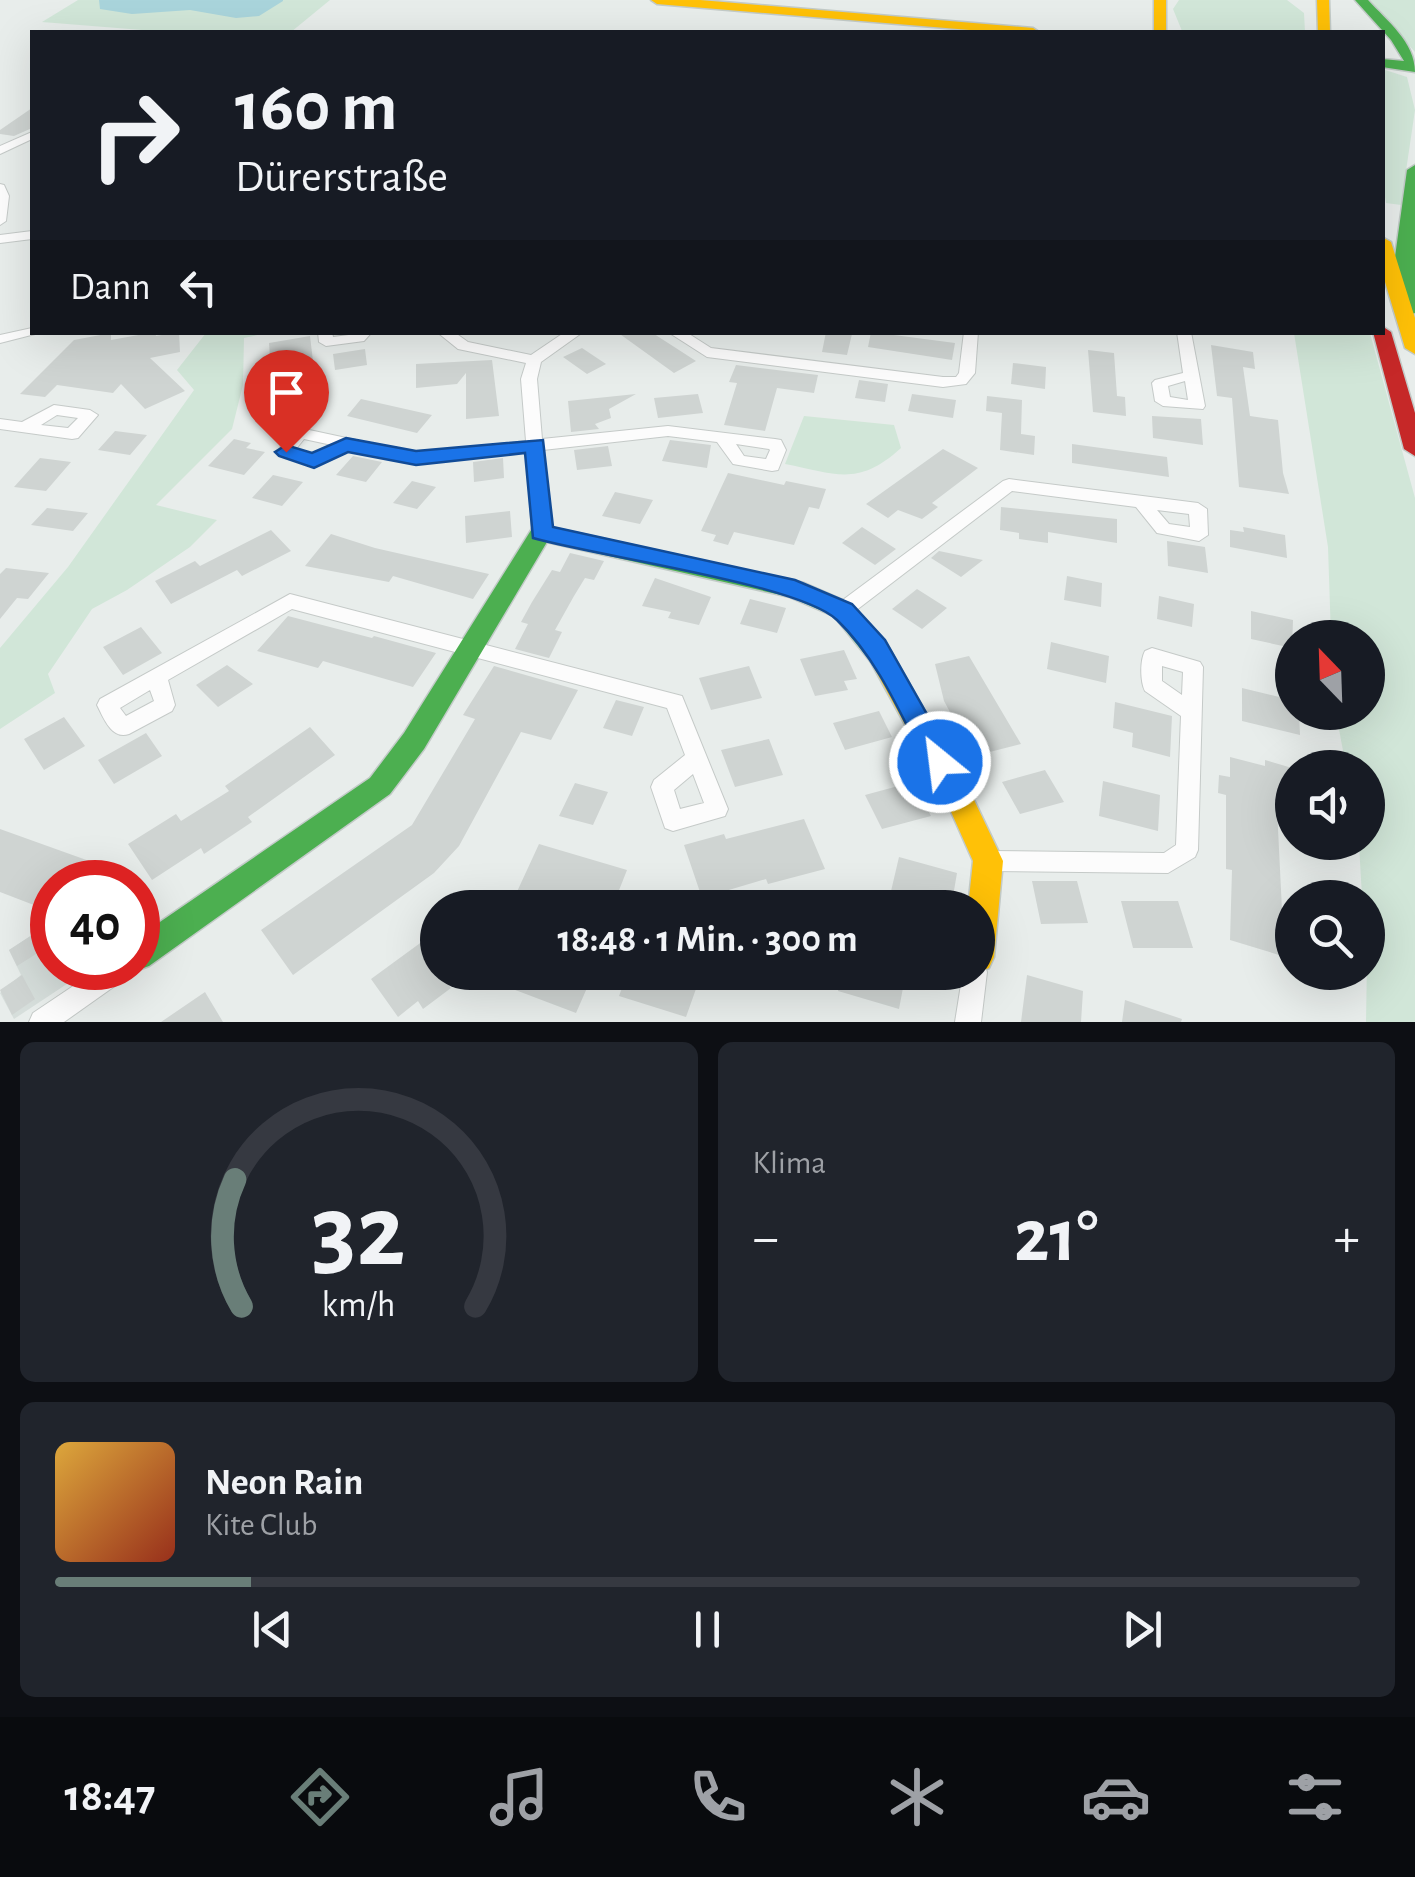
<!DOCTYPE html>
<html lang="de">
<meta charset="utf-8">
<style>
:root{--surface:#171b24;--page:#20242c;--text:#f1f3f6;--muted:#9ea1a6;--line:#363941;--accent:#697e78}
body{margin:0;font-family:"Alegreya Sans",sans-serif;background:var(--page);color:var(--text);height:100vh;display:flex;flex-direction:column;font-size:38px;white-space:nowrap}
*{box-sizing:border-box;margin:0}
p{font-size:32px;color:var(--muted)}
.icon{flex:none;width:55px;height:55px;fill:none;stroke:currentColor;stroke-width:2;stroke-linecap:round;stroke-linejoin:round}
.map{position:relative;height:1022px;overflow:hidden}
.details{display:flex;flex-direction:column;gap:20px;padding:20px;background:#0d0f14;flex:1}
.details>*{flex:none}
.guide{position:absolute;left:30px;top:30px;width:1355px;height:305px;border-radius:0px;box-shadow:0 10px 40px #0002;background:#171b24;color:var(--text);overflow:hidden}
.needle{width:65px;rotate:337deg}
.buttons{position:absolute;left:1275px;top:620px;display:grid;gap:20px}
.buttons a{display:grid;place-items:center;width:110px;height:110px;border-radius:50%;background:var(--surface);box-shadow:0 10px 40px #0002;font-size:50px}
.speed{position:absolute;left:30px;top:860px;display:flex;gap:20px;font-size:50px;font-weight:700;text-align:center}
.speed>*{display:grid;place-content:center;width:130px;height:130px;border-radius:50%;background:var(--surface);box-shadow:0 10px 40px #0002;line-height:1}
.speed .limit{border:15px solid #d22;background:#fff;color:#111}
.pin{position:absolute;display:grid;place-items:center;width:85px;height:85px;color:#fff;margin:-102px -42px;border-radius:50% 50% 50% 0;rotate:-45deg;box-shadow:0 0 10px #0007}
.pin .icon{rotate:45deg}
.me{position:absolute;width:110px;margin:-55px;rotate:331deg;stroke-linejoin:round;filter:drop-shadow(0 0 8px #0008)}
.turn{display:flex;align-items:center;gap:35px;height:210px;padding:0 40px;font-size:45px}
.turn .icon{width:130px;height:130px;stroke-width:2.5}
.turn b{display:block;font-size:70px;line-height:85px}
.then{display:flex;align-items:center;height:95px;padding:0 40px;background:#0003;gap:20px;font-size:38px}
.big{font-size:75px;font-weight:600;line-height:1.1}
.details .widget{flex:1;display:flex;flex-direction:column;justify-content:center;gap:15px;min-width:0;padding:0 35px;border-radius:15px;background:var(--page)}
.details .dial{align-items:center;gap:0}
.dial svg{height:260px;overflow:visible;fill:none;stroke:var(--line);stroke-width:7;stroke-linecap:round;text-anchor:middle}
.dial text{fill:var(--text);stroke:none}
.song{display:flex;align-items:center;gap:30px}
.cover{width:120px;height:120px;border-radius:15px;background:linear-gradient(135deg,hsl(40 70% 55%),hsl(10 70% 35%))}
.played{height:10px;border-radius:5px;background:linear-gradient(90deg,var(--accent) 15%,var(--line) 15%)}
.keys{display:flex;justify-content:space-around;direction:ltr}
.heat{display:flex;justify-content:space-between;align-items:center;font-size:55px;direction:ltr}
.details .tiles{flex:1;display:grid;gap:20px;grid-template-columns:1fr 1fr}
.widget:last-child{grid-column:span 2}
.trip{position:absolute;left:420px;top:890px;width:575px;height:100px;border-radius:50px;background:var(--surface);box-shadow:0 10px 40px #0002;font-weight:600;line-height:100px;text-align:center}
.tabs{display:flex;height:160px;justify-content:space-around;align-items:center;background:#090b0e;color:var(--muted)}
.tabs .icon{width:70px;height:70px}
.tabs .selected{color:var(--accent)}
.tabs b{font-size:45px;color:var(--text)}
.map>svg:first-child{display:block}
.built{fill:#d6dedb}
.green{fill:#d1e6d8}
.water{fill:#a9d4db}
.building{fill:#cfd4d2}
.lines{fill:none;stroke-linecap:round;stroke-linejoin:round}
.street-casing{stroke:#c5cac8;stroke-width:2}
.fast-casing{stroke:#c3cbc8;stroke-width:3}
.slow-casing{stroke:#c3cbc8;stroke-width:3}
.jam-casing{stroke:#c3cbc8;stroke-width:3}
.street{fill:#fcfcfc;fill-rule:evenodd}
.fast{fill:#4caf50;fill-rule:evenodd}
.slow{fill:#ffc107;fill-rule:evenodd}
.jam{fill:#c62828;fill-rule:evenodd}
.route{fill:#1a73e8;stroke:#114b97;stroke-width:2.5}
</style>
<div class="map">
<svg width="1415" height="1022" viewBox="0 0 1415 1022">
<rect width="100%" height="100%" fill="#e8edeb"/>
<path class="built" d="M52,922V968H91L14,1019L0,993L21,975L9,950Z"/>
<path class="green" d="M78,0H330L291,32H167L42,22Z
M1179,0H1287L1304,13L1305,32H1188L1182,31L1173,9Z
M1368,0H1415V52Z
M1382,69L1407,77L1415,110L1401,205L1386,203L1383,186Z
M206,333H267L244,338L243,385L232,429L156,505L217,520L190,547L127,590L92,609L48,674L55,693L0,729V648L68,567L194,390L177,370Z
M1294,333H1370L1415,498V1022H1366L1368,898L1362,897L1359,843L1368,842V768L1346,767L1336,713L1368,712V638L1331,637L1328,547Z
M804,416L894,425L901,448C858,487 837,474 785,464Z"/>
<path class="water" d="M99,0H283V1L259,16L236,18L190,10L132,14L100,9Z"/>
<path class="building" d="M32,108V128L14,136L0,134V130Z
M155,332L156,336L179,332L180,352L150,358L185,391L145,409L121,384L113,393L57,385L45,397L20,394L74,340L111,333V340Z
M617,332H651L696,361L674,373Z
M826,332L852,334L847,355L822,352Z
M871,332L955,343L952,360L868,347Z
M310,336L313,361L303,362L305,375L279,380L305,385L307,399L268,406L266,386L272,385L269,343Z
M1211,345L1253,352L1255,369L1243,367L1250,416L1278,420L1283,473L1289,494L1239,487L1232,398L1217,396Z
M582,348L606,364L587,374L563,357Z
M365,349L367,365L335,370L333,354Z
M1088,350L1114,353L1117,396L1125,397L1126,416L1093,412Z
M492,360L499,416L466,419V373L457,384L416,388V364Z
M1013,363L1046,367L1045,389L1011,384Z
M736,365L818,375L814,393L777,388L765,431L724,425L737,383L729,382Z
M859,380L888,384L885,402L855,398Z
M636,394L609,409L611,418L595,424L599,429L571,432L568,401Z
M698,394L703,413L658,418L654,398Z
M912,394L956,400L953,418L908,411Z
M987,396L1022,400L1021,434L1035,436L1034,455L1000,450L1002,413L986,411Z
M361,399L432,415L417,433L347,416Z
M1152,416L1201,419L1203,445L1153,438Z
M115,431L147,435L130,455L98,450Z
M234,439L251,443L246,448L265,452L244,475L208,466Z
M670,440L711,445L707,468L662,461Z
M1072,444L1167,457L1169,477L1072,463Z
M608,446L612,466L577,470L574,450Z
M943,449L978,468L932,503L938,507L922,519L898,510L888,518L866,504Z
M353,456L382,462L366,482L336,475Z
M40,458L71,462L46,491L14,487Z
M503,458L504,478L474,482L473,462Z
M728,473L784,485L786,481L826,489L819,509L809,507L794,545L734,532L728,545L713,541L716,535L701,531Z
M273,475L303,482L282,506L252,498Z
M412,481L436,487L417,509L393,503Z
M615,492L653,500L640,524L602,516Z
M1001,507L1117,519V543L1048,532V543L1019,539V533L1000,530Z
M47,508L88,513L73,531L31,525Z
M510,511L512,537L466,543L465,516Z
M862,527L896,549L875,565L842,543Z
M1243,527L1285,535L1287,558L1230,547V530L1244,532Z
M271,530L291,551L242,576L237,570L171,604L155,581L195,561L200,566Z
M331,534L375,548L489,574L473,599L393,576L389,582L305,566Z
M1167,541L1205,547L1208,573L1168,566Z
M939,551L983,560L961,577L931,558Z
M570,553L604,561L594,580L585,578L574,596L555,630L562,632L549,658L515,649L528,624L521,622L532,602L552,570L560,572Z
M6,568L49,573L28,599L17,598L0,619V574Z
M1067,576L1102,583L1101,607L1064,600Z
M655,578L711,597L699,625L668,618L671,612L642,606Z
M917,589L947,608L922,629L892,609Z
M1159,596L1194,604L1192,627L1157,619Z
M750,599L786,608L777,633L740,624Z
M1251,611L1293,620L1292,648L1251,639Z
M288,616L372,638L374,636L436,653L413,687L323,661L318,668L257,651Z
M141,627L162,653L123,675L103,647Z
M1051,642L1109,656L1106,683L1047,669Z
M844,650L857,679L844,681L848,690L815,696L800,659Z
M969,656L1021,744L974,756L944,701L935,664Z
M227,665L253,684L218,707L196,685Z
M494,666L578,690L551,740L521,732L459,846L434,873L293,975L261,930L412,825L475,719L463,715Z
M749,666L762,698L711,710L699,678Z
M1242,688L1292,700V712H1299L1300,735L1242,721Z
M616,700L644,707L632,736L603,728Z
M1115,702L1172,716L1170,757L1132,747L1133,733L1113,728Z
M879,711L892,737L845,750L833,723Z
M64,717L85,746L44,770L24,739Z
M310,727L335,755L248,817L252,822L204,854L201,848L152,880L128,844L176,814L181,821L229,791L225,786Z
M146,733L162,756L114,784L98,760Z
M769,739L783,775L735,787L721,750Z
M1230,757L1265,766V760L1292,768V786L1280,783V809H1277L1282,910L1292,913V959L1230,940L1232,870L1226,869V795L1218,793L1219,775L1230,777Z
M1045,770L1064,802L1020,814L1002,782Z
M1103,781L1160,795L1158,831L1099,816Z
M913,782L931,816L882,829L865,795Z
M575,783L608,792L593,825L559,816Z
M804,819L825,869L768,884L766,879L702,898L684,845L724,834L726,839Z
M0,829L92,862L75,882H52V912L0,892Z
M539,844L627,870L612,908H552L515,896Z
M899,857L957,873L951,908H901L888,904Z
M1032,881H1077L1088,923L1041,924Z
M1121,901H1178L1193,948H1133Z
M52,922V944L17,966L9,950Z
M438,930V972L451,988L423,1009L418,1001L398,1017L371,979Z
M468,972H594L576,1013Z
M628,972H702L686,1017L619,996Z
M843,972H906L899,1009L838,991Z
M22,975L35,999L12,1015L0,990Z
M1027,975L1083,991L1081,1022H1021Z
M205,992L223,1022H161Z
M1125,1000L1182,1019L1181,1022H1122Z"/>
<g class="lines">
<g class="street-casing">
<path id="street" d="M32,132V139L0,154V146Z
M0,184L4,185L9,196L6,221L0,225Z
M32,231V239L0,243V235Z
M32,328V332H43L0,343V335Z
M318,332H332L333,337L372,332L364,341L326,346L319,342Z
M437,332H454L468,342L531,355L565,332H583L541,362L537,379L542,439L668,426L775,439L781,440L786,450L778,470L772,471L733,464L717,442L668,436L543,450L550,533L541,539L532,533L526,451L416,463L351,449L314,466L280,455L278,451C283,443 290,430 300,428L416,453L526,441L521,379L526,363L458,349ZM304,439L332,445L313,455L296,449ZM736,444L769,449L770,450L766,459L744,456Z
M668,332H686L711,348L943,377H956L959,373L964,332H978L975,373L966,384L943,387L707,357Z
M1177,332H1191L1205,406L1203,409L1163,406L1155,401L1152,383L1155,380L1183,373ZM1185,381L1188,400L1170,397L1168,386Z
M54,405L90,410L98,415L78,438L72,439L0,429V419L22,422ZM57,415L78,418L68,428L41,425Z
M1009,479L1198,503L1207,509L1208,535L1199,541L1157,533L1136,507L1012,491L850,615H836L833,610L836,605L1003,481ZM1157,510L1189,514L1190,527L1169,524Z
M290,594L682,696L728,809L725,816L673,831L665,828L651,787L654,780L685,755L667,708L292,609L168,680L175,705L172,711L129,734C112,740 104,719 97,705L100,699ZM150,690L154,701L126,716L120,708ZM693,774L704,803L680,809L674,790Z
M1152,648L1200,662L1203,667L1198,850L1195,857L1168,873L988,871L980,868L977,861L980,854L988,851L1164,853L1176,845L1181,716L1145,691C1140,681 1140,660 1145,651ZM1162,666L1183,672L1182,695L1162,681Z
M978,961L984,964L987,972L981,1022H955L963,972H978Z
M100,968H132L129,976L64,1022H29L33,1013Z"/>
</g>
<g class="fast-casing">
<path id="fast" d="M1355,0H1368C1387,21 1415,42 1415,72L1382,67V59L1404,61L1391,40Z
M1415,165V313L1403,317L1394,311L1405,303L1395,257L1407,170Z
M541,525L804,583L852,604L893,655L889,662L880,665L871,662L834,616L790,597L547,542L424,749L390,794L149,966L138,970L132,968H138V937L370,778L404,733L533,527Z"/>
</g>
<g class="slow-casing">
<path id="slow" d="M651,0H700L1033,28L1039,32H994L657,4Z
M1154,0H1166V32H1154Z
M1317,0H1329L1330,32H1318Z
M1382,237L1391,242L1415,318V354L1405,348L1382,272Z
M880,645L889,648L966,783L1003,861L994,957L989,968L978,972V908H968L973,861L944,796L867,655L871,648Z"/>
</g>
<g class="jam-casing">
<path id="jam" d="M1382,326L1391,332L1415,413V456L1404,449L1373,332H1382Z"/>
</g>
<use href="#street" class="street"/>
<use href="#fast" class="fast"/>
<use href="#slow" class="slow"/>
<use href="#jam" class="jam"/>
</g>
<path class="route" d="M346,438L416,451L543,440L553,527L795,580L852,604L885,640L954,762L950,771L940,774L930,771C903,720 879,660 837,620C800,584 595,556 533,538L525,453L416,465L348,452L314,468L279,456L275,452L286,445L312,453Z"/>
</svg>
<div class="buttons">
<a><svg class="needle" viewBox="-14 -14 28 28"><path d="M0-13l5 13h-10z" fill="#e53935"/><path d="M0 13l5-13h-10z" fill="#9ea1a6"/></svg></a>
<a><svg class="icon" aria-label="sound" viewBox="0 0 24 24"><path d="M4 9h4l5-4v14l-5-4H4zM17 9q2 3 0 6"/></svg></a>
<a><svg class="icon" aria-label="search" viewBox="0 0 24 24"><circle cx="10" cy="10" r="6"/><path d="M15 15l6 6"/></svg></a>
</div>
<div class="speed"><div class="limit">40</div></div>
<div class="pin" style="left:286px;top:452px;background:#d93025"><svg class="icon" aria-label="arrive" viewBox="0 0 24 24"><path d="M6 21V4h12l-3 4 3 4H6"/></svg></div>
<svg class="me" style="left:940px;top:762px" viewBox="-20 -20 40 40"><circle r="17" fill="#1a73e8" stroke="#fff" stroke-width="3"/><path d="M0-11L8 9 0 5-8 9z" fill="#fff"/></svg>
<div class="trip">18:48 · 1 Min. · 300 m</div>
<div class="guide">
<div class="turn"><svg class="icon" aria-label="right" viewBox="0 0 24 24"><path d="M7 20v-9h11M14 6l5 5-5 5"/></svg><div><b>160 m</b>Dürerstraße</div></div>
<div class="then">Dann<svg class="icon" aria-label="left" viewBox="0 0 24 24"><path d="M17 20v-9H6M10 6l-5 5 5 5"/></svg></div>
</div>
</div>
<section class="details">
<div class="tiles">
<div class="widget dial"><svg viewBox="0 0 100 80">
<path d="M14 69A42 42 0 1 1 86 69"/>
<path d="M14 69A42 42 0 0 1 12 30" stroke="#697e78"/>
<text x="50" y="56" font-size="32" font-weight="700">32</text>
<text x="50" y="72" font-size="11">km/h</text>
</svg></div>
<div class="widget"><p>Klima</p>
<div class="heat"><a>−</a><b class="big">21°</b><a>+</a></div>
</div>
<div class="widget">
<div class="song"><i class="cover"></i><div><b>Neon Rain</b><p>Kite Club</p></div></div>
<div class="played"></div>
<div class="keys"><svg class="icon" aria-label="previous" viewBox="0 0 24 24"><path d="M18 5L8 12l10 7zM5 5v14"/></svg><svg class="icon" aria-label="pause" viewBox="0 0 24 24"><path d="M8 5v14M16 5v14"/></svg><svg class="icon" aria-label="next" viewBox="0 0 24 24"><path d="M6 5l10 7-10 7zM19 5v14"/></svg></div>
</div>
</div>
</section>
<nav class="tabs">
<b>18:47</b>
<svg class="icon selected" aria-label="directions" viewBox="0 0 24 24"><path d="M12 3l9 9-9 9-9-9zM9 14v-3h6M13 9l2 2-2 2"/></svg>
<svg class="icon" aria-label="music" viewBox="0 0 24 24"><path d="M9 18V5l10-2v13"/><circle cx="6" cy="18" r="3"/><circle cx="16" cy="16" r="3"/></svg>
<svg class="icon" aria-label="phone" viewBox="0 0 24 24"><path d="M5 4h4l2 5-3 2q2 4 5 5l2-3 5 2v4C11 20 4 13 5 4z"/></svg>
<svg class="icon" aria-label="climate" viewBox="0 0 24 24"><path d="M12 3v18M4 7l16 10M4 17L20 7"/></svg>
<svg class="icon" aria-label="car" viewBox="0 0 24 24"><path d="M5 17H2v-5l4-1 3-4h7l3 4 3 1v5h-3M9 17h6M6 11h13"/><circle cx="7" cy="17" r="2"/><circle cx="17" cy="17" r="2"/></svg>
<svg class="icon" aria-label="filters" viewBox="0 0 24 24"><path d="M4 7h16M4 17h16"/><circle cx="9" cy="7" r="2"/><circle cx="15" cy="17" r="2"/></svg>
</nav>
